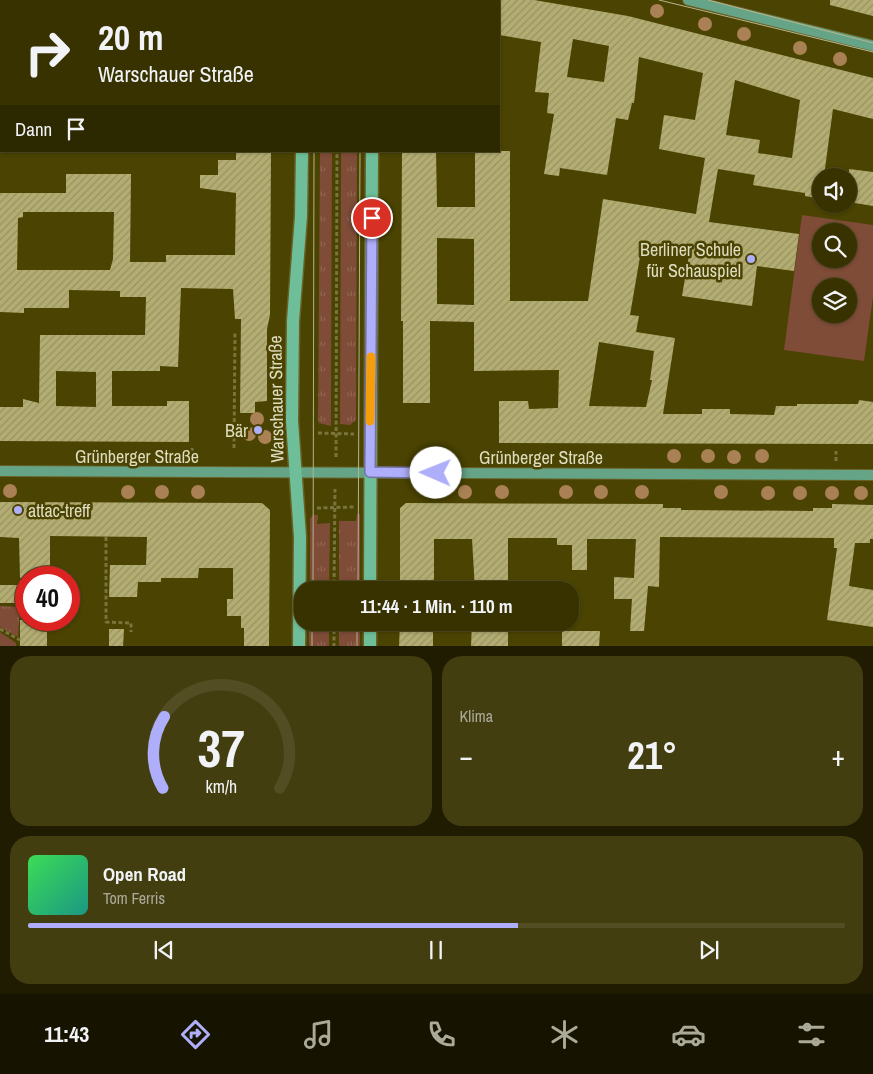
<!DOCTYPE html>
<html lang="de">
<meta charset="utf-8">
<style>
:root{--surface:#383201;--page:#433e10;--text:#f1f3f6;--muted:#abaa99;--line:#524d23;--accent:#aeaefb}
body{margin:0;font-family:"Archivo Narrow",sans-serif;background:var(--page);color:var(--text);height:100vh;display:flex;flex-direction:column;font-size:19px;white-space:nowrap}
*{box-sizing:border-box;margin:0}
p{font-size:16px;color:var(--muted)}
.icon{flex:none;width:28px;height:28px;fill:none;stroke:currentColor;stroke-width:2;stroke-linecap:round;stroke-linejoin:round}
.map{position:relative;height:646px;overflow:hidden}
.details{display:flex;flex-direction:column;gap:10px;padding:10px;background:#1f1c01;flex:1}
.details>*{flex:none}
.guide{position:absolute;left:0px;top:0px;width:500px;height:152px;box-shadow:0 1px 4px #0004,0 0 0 1px var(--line);background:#383201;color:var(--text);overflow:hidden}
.controls{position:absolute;left:812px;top:168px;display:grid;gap:10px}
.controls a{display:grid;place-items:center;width:45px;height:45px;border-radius:50%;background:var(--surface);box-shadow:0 1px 4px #0004,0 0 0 1px var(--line);font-size:25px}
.speed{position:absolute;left:15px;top:566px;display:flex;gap:10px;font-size:25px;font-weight:700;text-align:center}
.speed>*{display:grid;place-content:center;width:65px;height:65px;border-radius:50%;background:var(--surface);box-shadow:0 1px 4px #0004,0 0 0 1px var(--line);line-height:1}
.speed .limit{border:8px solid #d22;background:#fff;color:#111}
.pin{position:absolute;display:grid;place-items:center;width:42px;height:42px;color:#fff;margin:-21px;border:2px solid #fff;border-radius:50%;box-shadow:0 1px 5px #0007}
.me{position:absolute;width:55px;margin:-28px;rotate:271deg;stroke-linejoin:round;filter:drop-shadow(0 0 4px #0008)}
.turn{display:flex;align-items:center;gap:18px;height:105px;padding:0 15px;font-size:22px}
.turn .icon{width:65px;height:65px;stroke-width:2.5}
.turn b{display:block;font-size:35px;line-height:42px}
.then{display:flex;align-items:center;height:48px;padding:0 15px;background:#0003;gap:10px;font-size:19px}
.big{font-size:38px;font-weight:700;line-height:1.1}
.details .tile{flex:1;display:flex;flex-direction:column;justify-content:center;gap:8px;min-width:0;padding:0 18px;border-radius:20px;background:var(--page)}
.details .dial{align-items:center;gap:0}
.dial svg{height:130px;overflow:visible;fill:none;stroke:var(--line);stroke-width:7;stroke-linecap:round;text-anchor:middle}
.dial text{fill:var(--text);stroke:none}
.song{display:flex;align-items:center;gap:15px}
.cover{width:60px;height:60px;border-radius:8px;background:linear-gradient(135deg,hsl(130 70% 55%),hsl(170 70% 35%))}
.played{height:5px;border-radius:2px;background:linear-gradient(90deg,var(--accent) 60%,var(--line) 60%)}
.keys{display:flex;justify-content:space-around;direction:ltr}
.heat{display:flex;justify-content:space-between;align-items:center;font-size:28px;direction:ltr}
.details .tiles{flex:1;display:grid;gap:10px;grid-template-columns:1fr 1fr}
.tile:last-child{grid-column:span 2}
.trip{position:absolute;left:294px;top:581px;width:285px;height:50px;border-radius:20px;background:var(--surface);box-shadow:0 1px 4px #0004,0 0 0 1px var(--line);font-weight:700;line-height:50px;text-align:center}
.tab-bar{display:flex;height:80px;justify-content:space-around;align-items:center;background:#161400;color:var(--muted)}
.tab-bar .icon{width:35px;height:35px}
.tab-bar .active{color:var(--accent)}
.tab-bar b{font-size:22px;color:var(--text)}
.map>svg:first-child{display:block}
.grass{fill:url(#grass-tufts)}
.park{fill:#7e4c37;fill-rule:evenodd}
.building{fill:url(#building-hatch);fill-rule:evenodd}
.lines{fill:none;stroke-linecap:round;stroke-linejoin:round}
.secondary-casing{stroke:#686227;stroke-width:12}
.primary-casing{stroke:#686227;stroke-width:15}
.path{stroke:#79733d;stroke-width:3;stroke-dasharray:4 2.5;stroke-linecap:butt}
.secondary{stroke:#66a487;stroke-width:10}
.primary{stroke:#6dbe99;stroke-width:12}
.tram{stroke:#b7b48c;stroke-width:1}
.tree{fill:#a98154}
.route-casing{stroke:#7171a3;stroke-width:12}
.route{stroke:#aeaefb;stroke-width:9}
.slow{stroke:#f59e0b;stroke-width:9}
.poi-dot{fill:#aeaefb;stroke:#4a4301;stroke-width:2}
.labels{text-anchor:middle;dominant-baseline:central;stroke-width:5;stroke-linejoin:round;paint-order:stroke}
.poi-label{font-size:18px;fill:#dfddbf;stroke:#4a4301;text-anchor:end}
.street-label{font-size:18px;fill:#dfddbf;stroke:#4a4301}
</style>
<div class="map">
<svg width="873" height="647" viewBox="0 0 873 647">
<defs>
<pattern id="grass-tufts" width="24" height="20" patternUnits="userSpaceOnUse" patternTransform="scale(1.25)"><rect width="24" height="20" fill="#7e4c37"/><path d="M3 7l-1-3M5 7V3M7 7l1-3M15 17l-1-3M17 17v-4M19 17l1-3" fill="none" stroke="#906552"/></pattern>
<pattern id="building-hatch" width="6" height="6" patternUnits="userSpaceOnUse" patternTransform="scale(1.25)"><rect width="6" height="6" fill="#b3ad72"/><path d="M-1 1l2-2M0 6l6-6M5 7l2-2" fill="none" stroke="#979264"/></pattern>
</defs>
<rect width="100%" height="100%" fill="#4a4301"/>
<path class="grass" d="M320,151H332L331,407V426L319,423L318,420Z
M341,151H357L356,420L350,425L340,424Z
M357,514H360V590H339V521H356Z
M313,515H318L317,524L330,523L329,590H310V519Z
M0,606L20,607L18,637L0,627Z
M309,623H329V646H309Z
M339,623H360V646H339Z
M0,632L16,643V646H0Z"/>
<path class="park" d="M802,215L873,225V297L864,361L784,350ZM821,231H849V259H821ZM821,286H849V314H821Z"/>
<path class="building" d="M499,0H534L628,16L873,78V119L833,109L824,176H821V199L805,196V193L753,185L755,175L718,169L709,222L799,234L794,271L757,266L752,306L682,296L690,249L660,245L659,254L641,251L630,315L639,316L636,332L675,338L663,414H702V409H730V414L774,415L776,406H797V404H858L859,400L873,402V444L499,443V401H528L529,409L558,408L559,370L474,371V322L430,321V403H403V321H401L402,151H436L437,207H475V151H510V301H588L603,199L696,214L705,158L659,149L664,115L695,120L703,73L639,57L634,103H632L628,120L616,118L607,175L560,168L559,176L544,174L554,114L547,113L549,93L535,92L541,42L499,35ZM573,39L609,46L604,82L567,77ZM735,80L800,100L792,158L758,153L760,140L726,135ZM437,238L474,239V305L437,304ZM599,342L654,351L650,380H652L646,407L589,406Z
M830,0H873V16L830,5Z
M236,151H271L270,315L267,329V401L255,402V413H240L241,319H235L233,289L181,288L178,367L160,366V371H112V406H167V401H189V442L0,441V407H23V399L39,403L40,335H145L146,297H120V291L69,290V308H24V313L0,312V193H66V174H131L130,262H166V255H235L236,193L200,188V175H218V160H236ZM23,212H114L113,259L110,270H17L18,218L23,217ZM56,371L96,372V407L56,406Z
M849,169L873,172V206L849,202Z
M0,502L262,503L270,510L269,647H244V628H241V616H227V599H233V568H199L198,578H161V582H138L137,597H109L110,565H146L147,537L50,536V578H20L19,538L0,537Z
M406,503L663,504V508H681V510L813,511V508H832V504L873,505V539H870V543H855L849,586L873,590V627L827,620L837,548H834V538L660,537L659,587L648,586L644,631H630L632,599H614V577L634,578L636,539H587V570H572V545H557V538H508V590H475L472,539H434V590H400V508Z
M0,585H26V603H0Z
M20,620H37L36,628H47V647H20Z
M400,622H433V647H399Z
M472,622H508V647H471Z
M109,629H124L123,647H109Z
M562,631H600L599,647H562Z"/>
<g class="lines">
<g class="secondary-casing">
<path id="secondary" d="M688,0L873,46
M0,471L873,475"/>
</g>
<g class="primary-casing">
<path id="primary" d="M302,1V0
M373,1V0
M370,590L372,151
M299,647L300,537L292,421L293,321L301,216L302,151
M370,647V622"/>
</g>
<path class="path" d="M249,1V0
M252,1V0
M338,1V0
M318,433L354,434
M192,448V453
M234,448L235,331
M336,457L337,151
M836,461V451
M317,508L354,507
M106,537V622L131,623V632
M334,590L335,489
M0,629L20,640
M334,647V622"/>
<use href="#secondary" class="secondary"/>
<use href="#primary" class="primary"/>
<path class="tram" d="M361,0V1
M659,0L873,52
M708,0L873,43
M315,1V0
M313,590L314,151
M358,590L360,151
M312,647V622
M357,647V622"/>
</g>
<g class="tree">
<circle cx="657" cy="11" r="7"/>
<circle cx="705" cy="24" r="7"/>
<circle cx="744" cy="34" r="7"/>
<circle cx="800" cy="48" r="7"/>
<circle cx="840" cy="59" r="7"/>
<circle cx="257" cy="419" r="7"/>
<circle cx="249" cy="434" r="7"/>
<circle cx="265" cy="437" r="7"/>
<circle cx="674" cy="456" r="7"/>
<circle cx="708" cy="456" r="7"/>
<circle cx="762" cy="456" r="7"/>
<circle cx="734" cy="457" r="7"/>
<circle cx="10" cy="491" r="7"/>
<circle cx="128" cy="492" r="7"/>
<circle cx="162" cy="492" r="7"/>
<circle cx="198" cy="492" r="7"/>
<circle cx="434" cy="492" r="7"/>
<circle cx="465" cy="492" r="7"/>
<circle cx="502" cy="492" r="7"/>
<circle cx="566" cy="492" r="7"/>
<circle cx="601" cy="492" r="7"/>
<circle cx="642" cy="492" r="7"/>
<circle cx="721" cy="492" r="7"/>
<circle cx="768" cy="493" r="7"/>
<circle cx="800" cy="493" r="7"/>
<circle cx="832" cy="493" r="7"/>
<circle cx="861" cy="493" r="7"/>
</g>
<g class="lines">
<g class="route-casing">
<path id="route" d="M372,218L370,472L436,473"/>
</g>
<use href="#route" class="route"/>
<path class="slow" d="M370,421L371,357"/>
</g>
<g class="poi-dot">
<circle cx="751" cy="259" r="5"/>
<circle cx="258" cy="430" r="5"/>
<circle cx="18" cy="510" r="5"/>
</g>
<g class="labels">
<g class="poi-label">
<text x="741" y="249">Berliner Schule<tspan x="741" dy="21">für Schauspiel</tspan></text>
<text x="248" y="430">Bär</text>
<text x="28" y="510" text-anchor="start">attac-treff</text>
</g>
<g class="street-label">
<text transform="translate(276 399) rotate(-91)">Warschauer Straße</text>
<text x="137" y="456">Grünberger Straße</text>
<text x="541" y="457">Grünberger Straße</text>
</g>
</g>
</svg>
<div class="controls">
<a><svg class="icon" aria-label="sound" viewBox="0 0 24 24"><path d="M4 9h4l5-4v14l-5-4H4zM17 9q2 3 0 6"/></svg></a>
<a><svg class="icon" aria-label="search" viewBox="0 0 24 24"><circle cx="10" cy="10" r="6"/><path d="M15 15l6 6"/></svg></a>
<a><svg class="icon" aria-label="layers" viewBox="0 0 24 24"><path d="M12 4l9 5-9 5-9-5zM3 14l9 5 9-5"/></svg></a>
</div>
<div class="speed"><div class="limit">40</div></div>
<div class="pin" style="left:372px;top:218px;background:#d93025"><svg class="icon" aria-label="arrive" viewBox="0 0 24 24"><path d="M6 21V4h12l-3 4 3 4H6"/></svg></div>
<svg class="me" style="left:436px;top:473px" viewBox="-20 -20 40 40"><circle r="19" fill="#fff"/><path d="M0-13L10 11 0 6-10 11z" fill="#aeaefb"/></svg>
<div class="trip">11:44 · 1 Min. · 110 m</div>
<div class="guide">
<div class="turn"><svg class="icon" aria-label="right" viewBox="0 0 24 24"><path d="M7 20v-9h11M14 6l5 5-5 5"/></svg><div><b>20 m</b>Warschauer Straße</div></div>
<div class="then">Dann<svg class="icon" aria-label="arrive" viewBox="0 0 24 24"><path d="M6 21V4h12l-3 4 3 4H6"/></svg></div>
</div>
</div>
<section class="details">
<div class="tiles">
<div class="tile dial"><svg viewBox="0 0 100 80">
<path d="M14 69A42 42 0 1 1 86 69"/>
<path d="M14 69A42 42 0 0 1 15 25" stroke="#aeaefb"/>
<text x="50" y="56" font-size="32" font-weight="700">37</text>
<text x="50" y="72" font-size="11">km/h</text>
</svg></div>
<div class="tile"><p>Klima</p>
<div class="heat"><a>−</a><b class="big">21°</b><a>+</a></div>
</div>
<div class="tile">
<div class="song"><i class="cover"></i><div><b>Open Road</b><p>Tom Ferris</p></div></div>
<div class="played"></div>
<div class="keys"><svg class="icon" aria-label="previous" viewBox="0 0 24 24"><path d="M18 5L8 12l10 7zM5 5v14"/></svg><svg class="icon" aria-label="pause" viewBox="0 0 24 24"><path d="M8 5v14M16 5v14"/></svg><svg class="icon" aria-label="next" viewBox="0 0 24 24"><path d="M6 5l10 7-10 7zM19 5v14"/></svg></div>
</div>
</div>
</section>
<nav class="tab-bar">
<b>11:43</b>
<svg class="icon active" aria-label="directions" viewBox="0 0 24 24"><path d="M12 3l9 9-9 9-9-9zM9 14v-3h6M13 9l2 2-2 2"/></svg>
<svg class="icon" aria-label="music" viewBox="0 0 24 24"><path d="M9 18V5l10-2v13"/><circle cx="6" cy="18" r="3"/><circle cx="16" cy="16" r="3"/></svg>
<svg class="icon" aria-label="phone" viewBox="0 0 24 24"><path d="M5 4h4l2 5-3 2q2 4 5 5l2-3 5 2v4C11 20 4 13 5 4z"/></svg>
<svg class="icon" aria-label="climate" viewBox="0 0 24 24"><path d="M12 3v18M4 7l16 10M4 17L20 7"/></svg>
<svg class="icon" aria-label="car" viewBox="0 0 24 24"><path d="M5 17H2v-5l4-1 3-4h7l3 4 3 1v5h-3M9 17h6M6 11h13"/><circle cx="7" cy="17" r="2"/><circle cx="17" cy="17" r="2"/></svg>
<svg class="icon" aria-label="filters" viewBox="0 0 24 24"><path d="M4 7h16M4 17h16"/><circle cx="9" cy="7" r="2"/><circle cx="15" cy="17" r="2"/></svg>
</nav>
